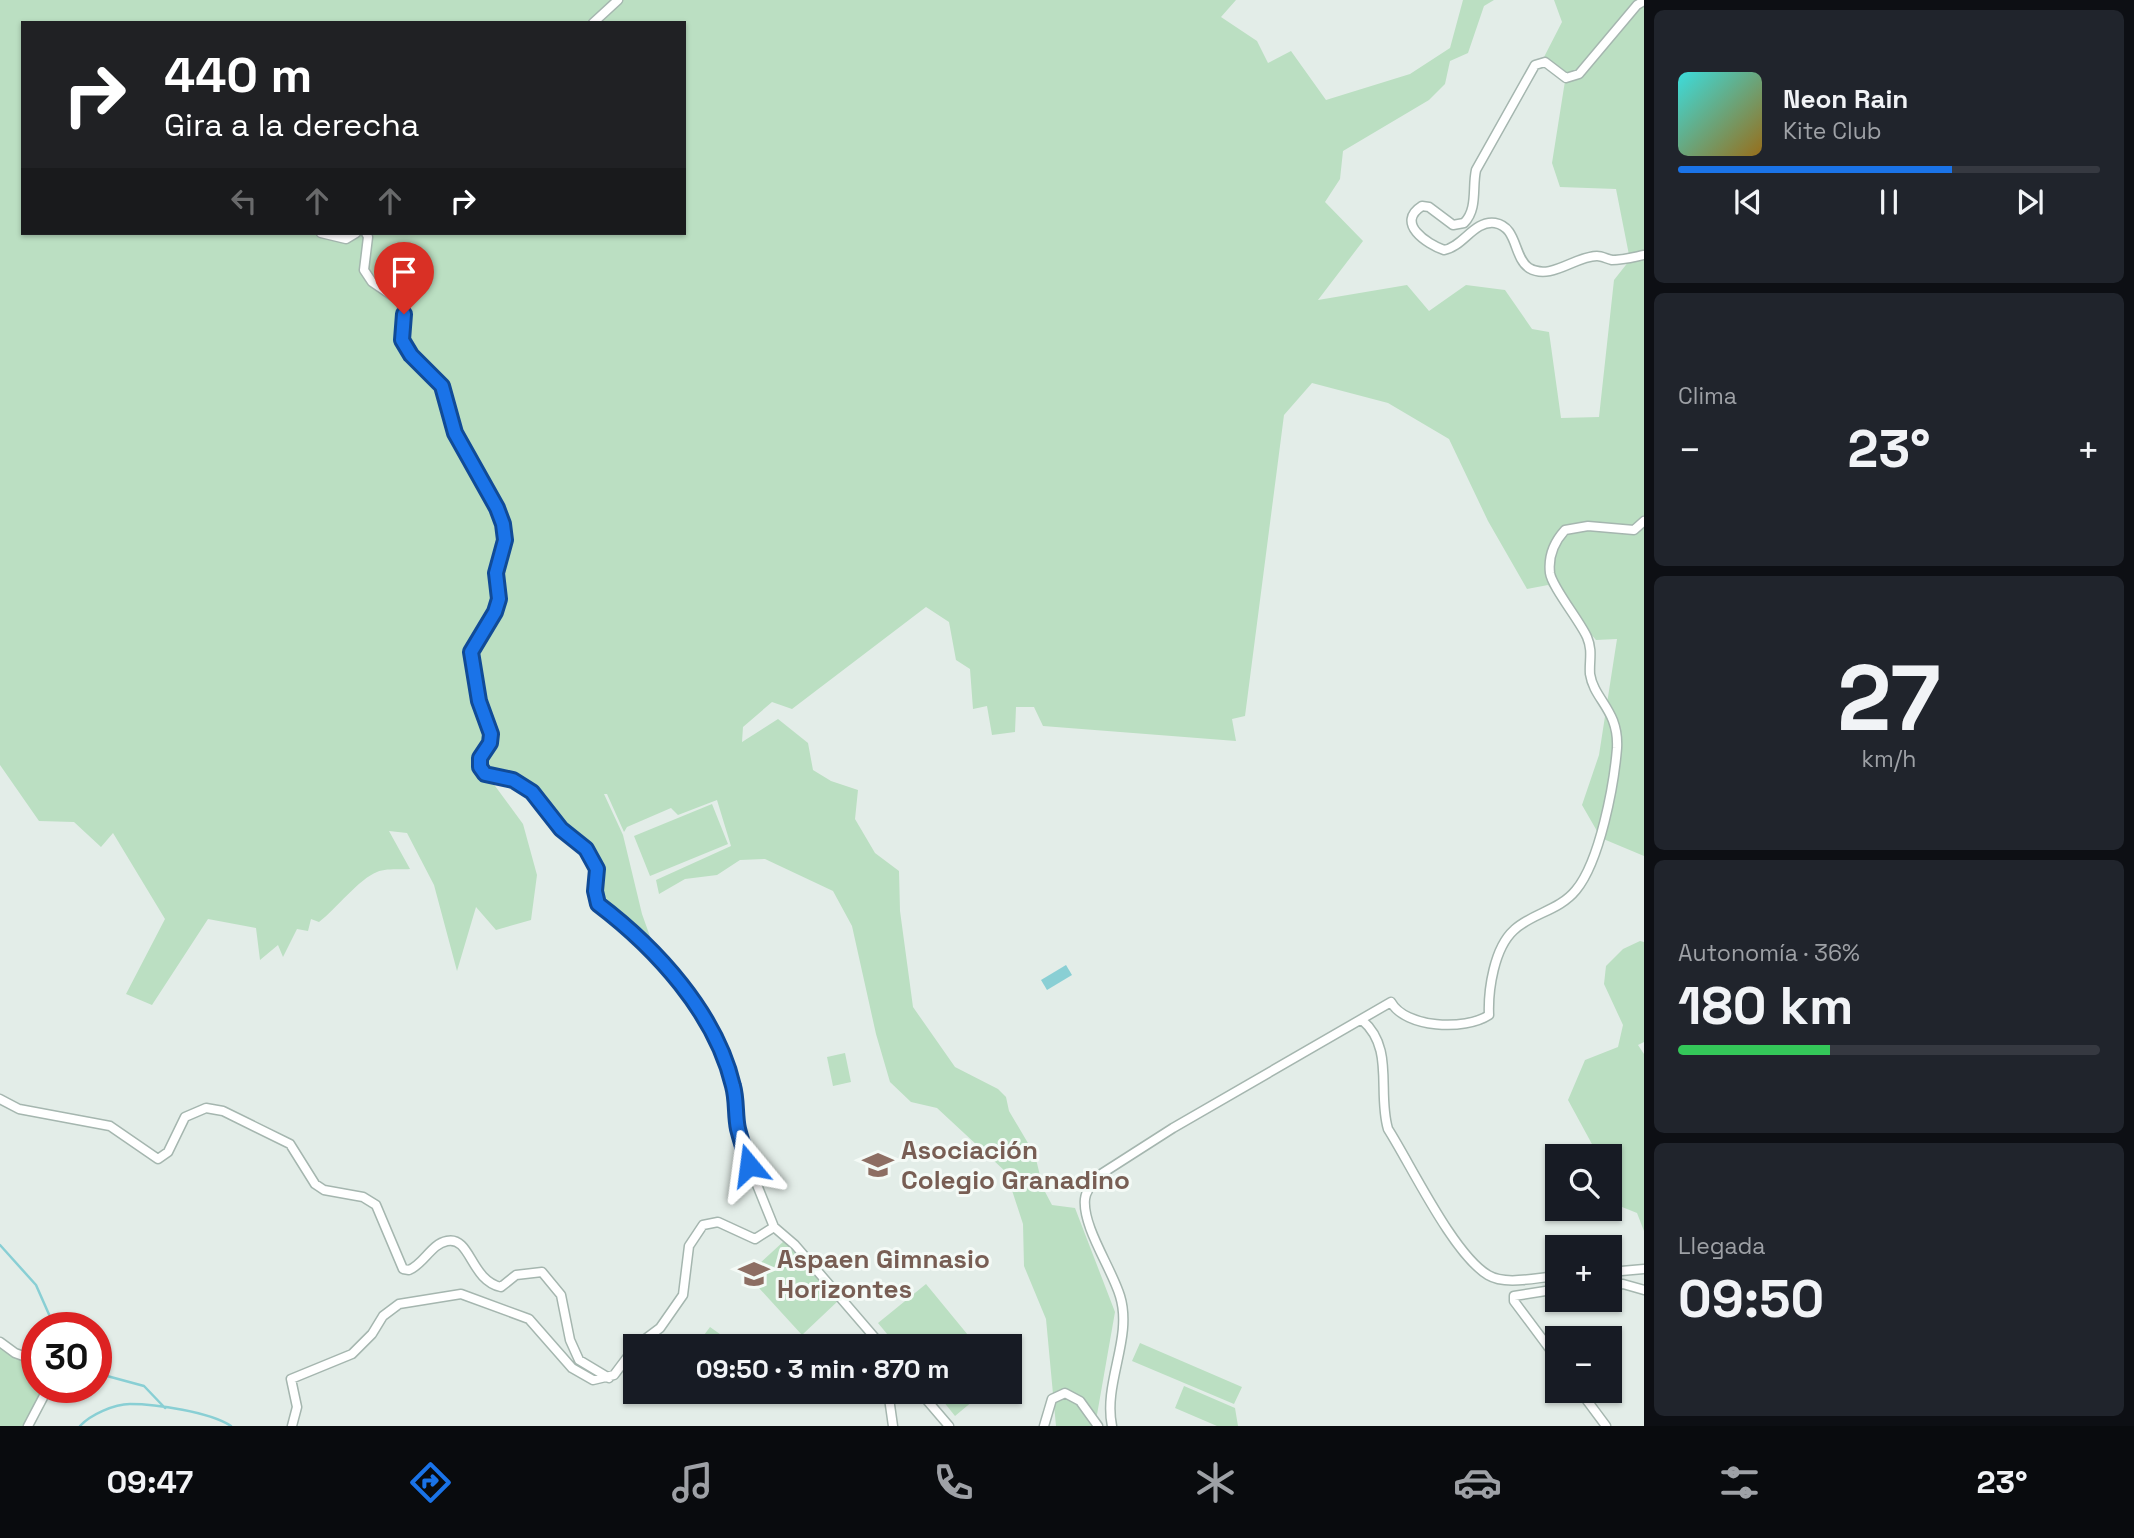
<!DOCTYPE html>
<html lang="es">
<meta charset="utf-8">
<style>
:root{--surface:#171b24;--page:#20242c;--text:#f1f3f6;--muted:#9ea1a6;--line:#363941;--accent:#1a73e8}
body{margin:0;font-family:"Space Grotesk",sans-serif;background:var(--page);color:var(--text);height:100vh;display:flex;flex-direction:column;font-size:26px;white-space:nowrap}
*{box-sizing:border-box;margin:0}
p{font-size:23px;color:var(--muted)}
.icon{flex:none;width:38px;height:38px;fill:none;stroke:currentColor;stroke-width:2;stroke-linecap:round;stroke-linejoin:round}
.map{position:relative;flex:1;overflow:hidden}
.sheet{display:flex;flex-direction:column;gap:10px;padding:10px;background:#0d0f14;width:490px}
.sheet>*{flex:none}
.top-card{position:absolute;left:21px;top:21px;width:665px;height:214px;border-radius:0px;box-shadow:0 2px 5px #0004;background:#202124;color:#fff;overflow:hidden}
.controls{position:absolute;left:1545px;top:1144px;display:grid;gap:14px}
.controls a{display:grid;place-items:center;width:77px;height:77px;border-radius:0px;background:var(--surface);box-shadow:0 2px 5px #0004;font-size:35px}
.speed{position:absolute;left:21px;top:1312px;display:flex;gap:14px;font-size:35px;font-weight:700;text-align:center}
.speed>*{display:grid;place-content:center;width:91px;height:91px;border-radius:50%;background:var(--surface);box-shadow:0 2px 5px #0004;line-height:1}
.speed .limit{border:10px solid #d22;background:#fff;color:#111}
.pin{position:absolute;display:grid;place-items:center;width:60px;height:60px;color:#fff;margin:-72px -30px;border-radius:50% 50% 50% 0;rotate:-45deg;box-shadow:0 0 7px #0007}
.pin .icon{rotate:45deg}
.me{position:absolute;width:77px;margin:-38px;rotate:344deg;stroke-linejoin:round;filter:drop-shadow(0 0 5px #0008)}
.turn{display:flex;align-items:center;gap:24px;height:147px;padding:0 28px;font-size:32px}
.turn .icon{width:91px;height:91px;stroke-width:2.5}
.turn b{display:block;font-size:49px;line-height:60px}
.lanes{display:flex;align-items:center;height:66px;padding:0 28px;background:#0003;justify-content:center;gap:35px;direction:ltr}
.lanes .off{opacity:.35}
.big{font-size:52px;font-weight:700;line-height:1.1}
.sheet .tile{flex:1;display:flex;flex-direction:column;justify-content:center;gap:10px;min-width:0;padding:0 24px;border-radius:10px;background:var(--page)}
.sheet .dial{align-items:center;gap:0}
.dial b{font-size:91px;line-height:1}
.song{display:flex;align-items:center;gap:21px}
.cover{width:84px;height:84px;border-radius:10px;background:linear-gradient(135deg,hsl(180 70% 55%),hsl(40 70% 35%))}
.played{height:7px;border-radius:4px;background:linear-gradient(90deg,var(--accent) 65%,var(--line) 65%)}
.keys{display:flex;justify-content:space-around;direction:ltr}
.heat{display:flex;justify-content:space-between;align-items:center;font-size:38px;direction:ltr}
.charge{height:10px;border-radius:5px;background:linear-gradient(90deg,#34c759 36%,var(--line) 0)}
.trip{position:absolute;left:623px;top:1334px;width:399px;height:70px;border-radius:0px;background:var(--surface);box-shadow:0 2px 5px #0004;font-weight:700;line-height:70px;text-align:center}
.menu{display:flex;height:112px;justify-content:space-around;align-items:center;background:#090b0e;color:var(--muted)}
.menu .icon{width:49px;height:49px}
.menu .current{color:var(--accent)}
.menu b{font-size:32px;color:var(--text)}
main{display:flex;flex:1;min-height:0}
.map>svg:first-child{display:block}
.green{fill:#bbdfc2;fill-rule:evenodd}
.water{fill:#89cfd4}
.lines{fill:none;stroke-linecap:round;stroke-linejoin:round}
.stream{stroke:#89cfd4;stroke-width:2.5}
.minor-casing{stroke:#a5b6af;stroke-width:11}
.minor{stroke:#fff;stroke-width:8}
.route-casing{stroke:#114b97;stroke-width:18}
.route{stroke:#1a73e8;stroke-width:12}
.labels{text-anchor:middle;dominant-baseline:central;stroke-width:6;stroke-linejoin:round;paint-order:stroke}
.education-label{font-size:26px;font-weight:bold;fill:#785e54;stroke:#f4faf6;text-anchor:start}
</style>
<main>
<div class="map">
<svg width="1644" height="1426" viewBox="0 0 1644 1426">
<rect width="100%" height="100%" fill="#e3ede8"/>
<path class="green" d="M0,0H1236L1221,17L1257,41L1268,63L1291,51L1326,100L1410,74L1450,48L1463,0H1494L1484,6L1468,53L1450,61L1445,84L1429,100L1343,151L1340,179L1325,202L1363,241L1318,300L1407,285L1429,311L1466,285L1505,290L1532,329L1549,332L1561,418L1599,417L1614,280L1629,261L1644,258V856L1601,838L1582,805L1599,755L1617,639L1596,640L1548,585L1527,589L1488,521L1449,439L1388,403L1312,383L1284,415L1245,716L1232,719L1236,741L1043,726L1034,707H1016L1015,732L992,735L987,706L973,709L970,669L956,660L949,622L926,607L792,709L772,702L743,727L742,742L778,719L808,743L813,770L831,781L858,790L855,819L875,853L899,871L900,911L913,1007L955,1067L998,1089L1006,1097L1009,1111L1035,1155L1043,1188L1052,1205L1075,1208L1115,1312L1095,1426H1056L1046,1319L1024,1266L1023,1224L1006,1172L937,1108L911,1102L890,1082L876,1034L852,926L833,891L765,859L740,860L717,875L685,879L659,894L656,880L731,846L717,800L678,815L671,808L627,827L624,832L607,794H604L623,835L642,914L657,956L598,904L593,858L521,784L487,775L523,824L537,875L531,920L496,930L476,907L457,971L434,885L407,833L389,831L410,869C400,870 386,868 377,872C360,878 335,910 319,922L311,919L308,931L297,929L283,957L278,945L260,960L256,928L208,919L152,1005L126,994L165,919L113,833L101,847L74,822L39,821L0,765ZM23,23H684V233H23Z
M1554,0H1640L1577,71L1566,75L1543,59L1562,22Z
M1644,5V253L1629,255L1616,189L1560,187L1552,163L1565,81L1581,76Z
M712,804L728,844L650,876L634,836Z
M1640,941L1644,942V1042L1638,1045L1644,1054V1231L1637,1213L1617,1205L1610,1179V1157H1599L1568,1100L1585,1060L1618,1047L1623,1025L1604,984L1606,966L1623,949Z
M845,1053L851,1082L833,1086L827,1057Z
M784,1241L839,1300L802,1335L747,1275Z
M926,1284L977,1346H897L878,1323Z
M710,1327L734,1344L733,1346H710L701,1339Z
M0,1342L37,1361V1388H48L28,1426H0Z
M1140,1343L1242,1387L1234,1404L1132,1361Z
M1184,1386L1235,1408L1238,1426H1217L1175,1408Z
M935,1391H985L955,1416Z"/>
<path class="water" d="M1066,965L1072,975L1047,990L1041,980Z"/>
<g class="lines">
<path class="stream" d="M0,1245L36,1285L55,1328
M96,1373L144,1386L165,1408
M80,1426C90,1415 114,1404 130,1404C156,1404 210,1412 231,1426"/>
<g class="minor-casing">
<path id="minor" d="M1644,1L1637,5L1579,74L1566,78L1545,62L1535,65L1476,170C1472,187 1478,209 1464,223L1453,225L1429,207L1422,206C1395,223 1427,244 1444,250C1463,247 1474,220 1495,223C1518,227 1513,257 1529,268C1551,281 1575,256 1597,256C1602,256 1607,259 1612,260C1623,260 1634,257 1644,255
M593,23L618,0
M321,233L346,239L356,233
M366,233L368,237L364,270L372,282L400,301L404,314L402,340L411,355L442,386L455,433L497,508L503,524L505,540L496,573L499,599L494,612L471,652L479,701L491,734L490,743L480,758V767L486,773L513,780L532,792L561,829L586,849L597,869L595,892L598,904L657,956L694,1002L726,1062L749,1165L774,1227L755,1239L718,1222L703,1225L689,1246L683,1295L660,1328L636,1346
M1362,1020C1395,1048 1377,1092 1388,1129C1411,1165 1453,1254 1488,1275C1506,1286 1538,1277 1558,1276
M0,1099L19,1109L110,1126L158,1159L168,1152L185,1117L206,1108L223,1111L290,1144L315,1184L324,1190L363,1197L376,1205L403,1269L409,1270C424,1264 431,1244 447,1241C471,1236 470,1280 501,1287L516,1275L542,1272L561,1295L570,1340L579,1360L609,1378
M774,1227L795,1245L882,1346
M1610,1272L1644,1269
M1610,1285L1623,1284L1644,1290
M1558,1289L1514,1296V1301L1558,1360
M0,1342L15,1353L37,1361
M888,1391L893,1426
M919,1391L949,1426
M1580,1391L1606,1426
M28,1426L48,1388
M292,1426L297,1407L291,1379L352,1354L372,1334L383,1316L399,1304L461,1294L529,1319L572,1368L593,1380L614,1375L635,1347
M1044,1426L1052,1399L1065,1393L1080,1401L1098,1426
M1112,1426C1103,1383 1133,1338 1120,1296C1112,1269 1082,1226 1085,1199C1086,1190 1093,1182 1098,1176L1173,1128L1391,1002C1405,1028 1465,1031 1489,1015C1488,990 1494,948 1514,930C1532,913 1559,911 1576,890C1600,861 1614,785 1617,748C1619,710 1594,700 1590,674C1589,661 1593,651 1587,637C1580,621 1552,587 1550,573C1548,556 1555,541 1565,530L1588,526L1634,530L1644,521"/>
</g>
<use href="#minor" class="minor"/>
</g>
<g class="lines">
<g class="route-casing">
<path id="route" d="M404,314L402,340L411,355L442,386L455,433L497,508L503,524L505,540L496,573L499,599L495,612L471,652L479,701L491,734L490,743L480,758V767L485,774L513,780L532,792L561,829L586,849L597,869L595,891L598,904C656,948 716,1013 733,1086C737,1100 735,1115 738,1129C741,1141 745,1153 749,1165"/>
</g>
<use href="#route" class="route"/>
</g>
<defs>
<g id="school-bare" transform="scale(2.415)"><path d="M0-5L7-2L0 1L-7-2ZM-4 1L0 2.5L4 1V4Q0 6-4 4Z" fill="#8d6e63" stroke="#f4faf6" stroke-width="2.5" paint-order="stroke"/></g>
</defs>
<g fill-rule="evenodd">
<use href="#school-bare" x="878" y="1165"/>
<use href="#school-bare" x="754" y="1274"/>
</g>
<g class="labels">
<g class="education-label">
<text x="901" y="1150">Asociación<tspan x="901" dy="30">Colegio Granadino</tspan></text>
<text x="777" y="1259">Aspaen Gimnasio<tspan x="777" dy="30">Horizontes</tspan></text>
</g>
</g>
</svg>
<div class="controls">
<a><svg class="icon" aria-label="search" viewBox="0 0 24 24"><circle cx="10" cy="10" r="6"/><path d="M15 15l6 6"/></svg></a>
<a>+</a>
<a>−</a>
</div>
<div class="speed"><div class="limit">30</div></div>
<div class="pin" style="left:404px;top:314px;background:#d93025"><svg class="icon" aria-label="arrive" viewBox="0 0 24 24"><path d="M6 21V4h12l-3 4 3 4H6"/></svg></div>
<svg class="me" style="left:749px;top:1165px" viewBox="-20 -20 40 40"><path d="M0-17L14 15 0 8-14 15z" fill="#1a73e8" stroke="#fff" stroke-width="4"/></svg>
<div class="trip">09:50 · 3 min · 870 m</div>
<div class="top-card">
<div class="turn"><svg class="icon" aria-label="right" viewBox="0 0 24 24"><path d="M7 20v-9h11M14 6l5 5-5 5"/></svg><div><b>440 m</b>Gira a la derecha</div></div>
<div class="lanes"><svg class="icon off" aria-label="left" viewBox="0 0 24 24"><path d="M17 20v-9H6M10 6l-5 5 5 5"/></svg><svg class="icon off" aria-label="ahead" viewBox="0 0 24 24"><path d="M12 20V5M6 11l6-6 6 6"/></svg><svg class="icon off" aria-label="ahead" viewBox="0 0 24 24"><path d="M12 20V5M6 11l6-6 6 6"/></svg><svg class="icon" aria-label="right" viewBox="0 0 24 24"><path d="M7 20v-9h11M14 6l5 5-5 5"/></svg></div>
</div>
</div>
<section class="sheet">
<div class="tile">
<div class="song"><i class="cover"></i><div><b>Neon Rain</b><p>Kite Club</p></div></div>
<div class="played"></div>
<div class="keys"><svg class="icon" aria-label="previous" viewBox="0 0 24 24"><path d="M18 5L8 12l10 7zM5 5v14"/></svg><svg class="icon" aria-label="pause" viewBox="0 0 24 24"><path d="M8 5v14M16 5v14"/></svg><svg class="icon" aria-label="next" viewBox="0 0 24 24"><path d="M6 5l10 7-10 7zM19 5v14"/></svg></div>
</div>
<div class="tile"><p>Clima</p>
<div class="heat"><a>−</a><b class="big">23°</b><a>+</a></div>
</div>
<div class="tile dial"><b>27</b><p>km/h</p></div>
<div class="tile"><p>Autonomía · 36%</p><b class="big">180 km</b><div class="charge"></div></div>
<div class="tile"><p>Llegada</p><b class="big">09:50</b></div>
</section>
</main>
<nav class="menu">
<b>09:47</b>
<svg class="icon current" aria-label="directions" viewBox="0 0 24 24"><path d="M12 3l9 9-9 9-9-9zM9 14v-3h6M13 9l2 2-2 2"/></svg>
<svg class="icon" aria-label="music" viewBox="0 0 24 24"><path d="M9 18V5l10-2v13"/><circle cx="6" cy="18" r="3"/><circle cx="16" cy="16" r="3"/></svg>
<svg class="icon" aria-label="phone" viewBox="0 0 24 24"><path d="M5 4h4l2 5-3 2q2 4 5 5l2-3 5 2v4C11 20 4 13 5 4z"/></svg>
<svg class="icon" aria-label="climate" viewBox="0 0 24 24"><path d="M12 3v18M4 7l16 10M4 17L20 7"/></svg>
<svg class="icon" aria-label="car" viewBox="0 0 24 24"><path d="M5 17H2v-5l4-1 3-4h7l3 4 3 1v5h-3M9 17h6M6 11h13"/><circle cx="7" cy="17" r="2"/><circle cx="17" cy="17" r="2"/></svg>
<svg class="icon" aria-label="filters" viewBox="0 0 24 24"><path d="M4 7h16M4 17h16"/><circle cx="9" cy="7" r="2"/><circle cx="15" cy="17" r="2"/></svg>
<b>23°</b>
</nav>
